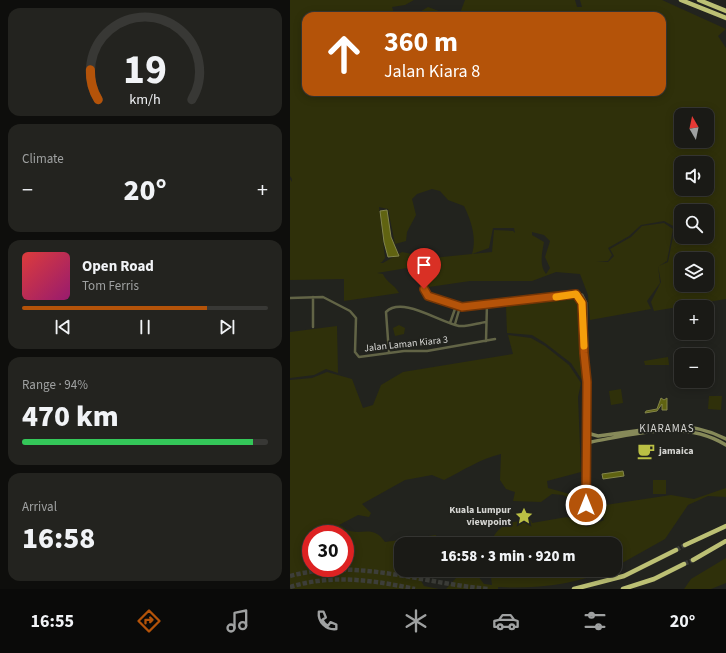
<!DOCTYPE html>
<meta charset="utf-8">
<style>
:root{--surface:#1a1a16;--page:#23231f;--text:#f1f3f6;--muted:#9fa1a1;--line:#383835;--accent:#b45309}
body{margin:0;font-family:"Source Sans 3",sans-serif;background:var(--page);color:var(--text);height:100vh;display:flex;flex-direction:column;font-size:15px;white-space:nowrap}
*{box-sizing:border-box;margin:0}
p{font-size:13px;color:var(--muted)}
.icon{flex:none;width:22px;height:22px;fill:none;stroke:currentColor;stroke-width:2;stroke-linecap:round;stroke-linejoin:round}
.map{position:relative;flex:1;overflow:hidden}
.side{display:flex;flex-direction:column;gap:8px;padding:8px;background:#0e0e0c;width:290px}
.side>*{flex:none}
.hud{position:absolute;left:12px;top:12px;width:364px;height:84px;border-radius:12px;box-shadow:0 2px 10px #0003,0 0 0 1px var(--line);background:#b45309;color:#fff;overflow:hidden}
.needle{width:26px;rotate:351deg}
.controls{position:absolute;left:384px;top:108px;display:grid;gap:8px}
.controls a{display:grid;place-items:center;width:40px;height:40px;border-radius:8px;background:var(--surface);box-shadow:0 2px 10px #0003,0 0 0 1px var(--line);font-size:20px}
.speed{position:absolute;left:12px;top:525px;display:flex;gap:8px;font-size:20px;font-weight:700;text-align:center}
.speed>*{display:grid;place-content:center;width:52px;height:52px;border-radius:50%;background:var(--surface);box-shadow:0 2px 10px #0003,0 0 0 1px var(--line);line-height:1}
.speed .limit{border:6px solid #d22;background:#fff;color:#111}
.pin{position:absolute;display:grid;place-items:center;width:34px;height:34px;color:#fff;margin:-41px -17px;border-radius:50% 50% 50% 0;rotate:-45deg;box-shadow:0 0 4px #0007}
.pin .icon{rotate:45deg}
.me{position:absolute;width:44px;margin:-22px;rotate:0deg;stroke-linejoin:round;filter:drop-shadow(0 0 3px #0008)}
.turn{display:flex;align-items:center;gap:14px;height:84px;padding:0 16px;font-size:18px}
.turn .icon{width:52px;height:52px;stroke-width:2.5}
.turn b{display:block;font-size:28px;line-height:34px}
.big{font-size:30px;font-weight:800;line-height:1.1}
.side .widget{flex:1;display:flex;flex-direction:column;justify-content:center;gap:6px;min-width:0;padding:0 14px;border-radius:12px;background:var(--page)}
.side .dial{align-items:center;gap:0}
.dial svg{height:104px;overflow:visible;fill:none;stroke:var(--line);stroke-width:7;stroke-linecap:round;text-anchor:middle}
.dial text{fill:var(--text);stroke:none}
.song{display:flex;align-items:center;gap:12px}
.cover{width:48px;height:48px;border-radius:6px;background:linear-gradient(135deg,hsl(0 70% 55%),hsl(320 70% 35%))}
.played{height:4px;border-radius:2px;background:linear-gradient(90deg,var(--accent) 75%,var(--line) 75%)}
.keys{display:flex;justify-content:space-around;direction:ltr}
.heat{display:flex;justify-content:space-between;align-items:center;font-size:22px;direction:ltr}
.charge{height:6px;border-radius:3px;background:linear-gradient(90deg,#34c759 94%,var(--line) 0)}
.trip{position:absolute;left:104px;top:537px;width:228px;height:40px;border-radius:12px;background:var(--surface);box-shadow:0 2px 10px #0003,0 0 0 1px var(--line);font-weight:800;line-height:40px;text-align:center}
.dock{display:flex;height:64px;justify-content:space-around;align-items:center;background:#0a0a09;color:var(--muted)}
.dock .icon{width:28px;height:28px}
.dock .current{color:var(--accent)}
.dock b{font-size:18px;color:var(--text)}
main{display:flex;flex:1;min-height:0}
.map>svg:first-child{display:block}
.green{fill:#2f300a;fill-rule:evenodd}
.water{fill:#606311;stroke:#83854b}
.lines{fill:none;stroke-linecap:round;stroke-linejoin:round}
.motorway-tunnel{stroke:#3d3e39;stroke-width:4.5;stroke-dasharray:4.5 2;stroke-linecap:butt}
.minor{stroke:#626446;stroke-width:2.5}
.tertiary{stroke:#626446;stroke-width:3}
.secondary{stroke:#868959;stroke-width:3.5}
.motorway{stroke:#bcc074;stroke-width:4.5}
.route-casing{stroke:#753606;stroke-width:10}
.route{stroke:#b45309;stroke-width:7}
.slow{stroke:#f59e0b;stroke-width:7}
.labels{text-anchor:middle;dominant-baseline:central;stroke-width:4;stroke-linejoin:round;paint-order:stroke}
.street-label{font-size:10px;fill:#d5d5d2;stroke:#22231e}
.poi-label{font-size:10px;font-weight:bold;fill:#d5d5d2;stroke:#22231e;text-anchor:start}
.neighbourhood-label{font-size:11px;letter-spacing:1px;fill:#d5d5d2;stroke:#22231e}
</style>
<main>
<section class="side">
<div class="widget dial"><svg viewBox="0 0 100 80">
<path d="M14 69A42 42 0 1 1 86 69"/>
<path d="M14 69A42 42 0 0 1 8 46" stroke="#b45309"/>
<text x="50" y="56" font-size="32" font-weight="700">19</text>
<text x="50" y="72" font-size="11">km/h</text>
</svg></div>
<div class="widget"><p>Climate</p>
<div class="heat"><a>−</a><b class="big">20°</b><a>+</a></div>
</div>
<div class="widget">
<div class="song"><i class="cover"></i><div><b>Open Road</b><p>Tom Ferris</p></div></div>
<div class="played"></div>
<div class="keys"><svg class="icon" aria-label="previous" viewBox="0 0 24 24"><path d="M18 5L8 12l10 7zM5 5v14"/></svg><svg class="icon" aria-label="pause" viewBox="0 0 24 24"><path d="M8 5v14M16 5v14"/></svg><svg class="icon" aria-label="next" viewBox="0 0 24 24"><path d="M6 5l10 7-10 7zM19 5v14"/></svg></div>
</div>
<div class="widget"><p>Range · 94%</p><b class="big">470 km</b><div class="charge"></div></div>
<div class="widget"><p>Arrival</p><b class="big">16:58</b></div>
</section>
<div class="map">
<svg width="436" height="589" viewBox="0 0 436 589">
<rect width="100%" height="100%" fill="#22231e"/>
<path class="green" d="M0,0H124L115,5L102,7L105,16H16V92H372V16H169L175,0H285L287,7H292L290,0H372L436,29L428,36L436,48V299L364,311L361,302L371,282L368,266L370,283L357,301L361,309L300,320L298,295L290,274L266,272L242,281H180L132,288L129,266L87,273L93,274C96,282 104,284 109,293L54,301V279L0,280V179L2,182V179L0,176ZM391,115H417V141H391ZM391,163H417V189H391ZM142,189L150,191L158,200L174,206C181,220 187,238 182,254L199,248L203,228H224L225,233L223,231L204,230L202,252L142,258L112,252L93,263H90L92,262L95,258L89,207L98,209L105,244L116,241L117,232L126,215L122,199L127,194ZM391,211H417V237H391ZM374,221L385,227L378,262L369,266L377,261L383,229L374,223L352,226L341,237L320,249L324,256L318,262H306L318,261L322,255L318,248L339,236L351,225ZM242,232L254,235L260,241L255,257L260,268L256,274C249,265 252,253 254,242L242,235ZM391,259H417V285H391Z
M138,7L162,16H123Z
M287,299L292,305L295,372L292,380L281,363L255,343L242,335L217,333L216,306Z
M109,325L115,328L114,334L105,336L103,328Z
M47,326L48,373L36,369L24,375L0,378V332Z
M218,335L241,338L255,346L279,365L291,383L288,397L291,472L257,481L258,488L283,495V500L273,495L262,494L251,502L223,501L225,492L216,489L210,480L211,454C192,458 172,471 154,480L142,475L115,480L72,504L81,513L79,517L68,515L49,525C52,526 55,529 57,530C72,536 83,524 95,542L146,535L147,544H111V570H125L134,586L149,589H0V380L22,378L37,372L62,379L73,408L83,405L91,385L113,372L223,354ZM21,534H55V568H21Z
M378,357L379,365H355L354,361Z
M331,389L333,403L321,405L319,391Z
M419,396H432L431,410L418,409Z
M363,480H376V494H363Z
M436,488V497L418,496L398,505L375,539L325,567V544H200C208,524 220,521 241,520L242,523L277,517L297,527L314,520L309,506L381,495L404,499Z
M436,558V583L421,589H394L401,579Z
M200,570H318C285,585 245,589 208,587V589H156L166,578L185,572L194,584L202,585Z"/>
<path class="water" d="M97,210L101,237L109,256L98,257L94,242L90,211Z
M371,398L374,400L377,398V410H372V404L367,411L355,413L356,411L367,409Z
M333,471L334,476L313,479L312,474Z"/>
<g class="lines">
<path class="motorway-tunnel" d="M386,550L395,545
M394,564L403,560
M0,576C66,558 131,583 198,589
M0,587C42,574 83,580 125,589"/>
<path class="minor" d="M0,298L33,297L60,311L66,318L65,352L69,357L114,351H137L205,339
M160,323L166,306
M165,324L170,307
M23,327V297
M196,341L197,304
M99,353L96,312C112,296 149,322 169,326C177,327 188,323 196,322
M296,505L297,433"/>
<path class="tertiary" d="M135,289L138,296L172,307L289,294L292,295L296,303L297,353L296,358
M286,294L292,303L294,353L297,382V433"/>
<path class="secondary" d="M297,433L308,436L382,426C401,426 419,430 436,439
M296,441L301,442C344,434 395,419 436,445"/>
<path class="motorway" d="M391,0L436,18
M409,0L436,11
M395,545L436,526
M403,560L436,541
M284,589L334,576L386,550
M333,589L364,579L394,564"/>
</g>
<g class="lines">
<g class="route-casing">
<path id="route" d="M134,289L138,296L172,307L286,294L292,303L294,353L297,382L296,505"/>
</g>
<use href="#route" class="route"/>
<path class="slow" d="M266,297L286,294L292,303L294,346"/>
</g>
<defs>
<g id="cafe-bare" transform="scale(1.38)"><path d="M-5.5-4.5H6V0H3Q3 3.5 0 3.5H-2.5Q-5.5 3.5-5.5 0ZM3-3.2v2h1.7v-2ZM-6 4.5H4V6H-6Z" fill="#bbc044" stroke="#22231e" stroke-width="2.5" paint-order="stroke"/></g>
<g id="sight-bare" transform="scale(1.38)"><path d="M0-6L1.8-2.2L6-1.7L2.9 1.2L3.7 5.4L0 3.3L-3.7 5.4L-2.9 1.2L-6-1.7L-1.8-2.2Z" fill="#bbc044" stroke="#22231e" stroke-width="2.5" paint-order="stroke"/></g>
</defs>
<g fill-rule="evenodd">
<use href="#cafe-bare" x="356" y="451"/>
<use href="#sight-bare" x="234" y="516"/>
</g>
<g class="labels">
<g class="street-label">
<text transform="translate(116 344) rotate(-6)">Jalan Laman Kiara 3</text>
</g>
<g class="poi-label">
<text x="369" y="451">jamaica</text>
<text x="221" y="510" text-anchor="end">Kuala Lumpur<tspan x="221" dy="12">viewpoint</tspan></text>
</g>
<g class="neighbourhood-label">
<text x="377" y="428">KIARAMAS</text>
</g>
</g>
</svg>
<div class="controls">
<a><svg class="needle" viewBox="-14 -14 28 28"><path d="M0-13l5 13h-10z" fill="#e53935"/><path d="M0 13l5-13h-10z" fill="#9fa1a1"/></svg></a>
<a><svg class="icon" aria-label="sound" viewBox="0 0 24 24"><path d="M4 9h4l5-4v14l-5-4H4zM17 9q2 3 0 6"/></svg></a>
<a><svg class="icon" aria-label="search" viewBox="0 0 24 24"><circle cx="10" cy="10" r="6"/><path d="M15 15l6 6"/></svg></a>
<a><svg class="icon" aria-label="layers" viewBox="0 0 24 24"><path d="M12 4l9 5-9 5-9-5zM3 14l9 5 9-5"/></svg></a>
<a>+</a>
<a>−</a>
</div>
<div class="speed"><div class="limit">30</div></div>
<div class="pin" style="left:134px;top:289px;background:#d93025"><svg class="icon" aria-label="arrive" viewBox="0 0 24 24"><path d="M6 21V4h12l-3 4 3 4H6"/></svg></div>
<svg class="me" style="left:296px;top:505px" viewBox="-20 -20 40 40"><circle r="17" fill="#b45309" stroke="#fff" stroke-width="3"/><path d="M0-11L8 9 0 5-8 9z" fill="#fff"/></svg>
<div class="trip">16:58 · 3 min · 920 m</div>
<div class="hud">
<div class="turn"><svg class="icon" aria-label="ahead" viewBox="0 0 24 24"><path d="M12 20V5M6 11l6-6 6 6"/></svg><div><b>360 m</b>Jalan Kiara 8</div></div>
</div>
</div>
</main>
<nav class="dock">
<b>16:55</b>
<svg class="icon current" aria-label="directions" viewBox="0 0 24 24"><path d="M12 3l9 9-9 9-9-9zM9 14v-3h6M13 9l2 2-2 2"/></svg>
<svg class="icon" aria-label="music" viewBox="0 0 24 24"><path d="M9 18V5l10-2v13"/><circle cx="6" cy="18" r="3"/><circle cx="16" cy="16" r="3"/></svg>
<svg class="icon" aria-label="phone" viewBox="0 0 24 24"><path d="M5 4h4l2 5-3 2q2 4 5 5l2-3 5 2v4C11 20 4 13 5 4z"/></svg>
<svg class="icon" aria-label="climate" viewBox="0 0 24 24"><path d="M12 3v18M4 7l16 10M4 17L20 7"/></svg>
<svg class="icon" aria-label="car" viewBox="0 0 24 24"><path d="M5 17H2v-5l4-1 3-4h7l3 4 3 1v5h-3M9 17h6M6 11h13"/><circle cx="7" cy="17" r="2"/><circle cx="17" cy="17" r="2"/></svg>
<svg class="icon" aria-label="filters" viewBox="0 0 24 24"><path d="M4 7h16M4 17h16"/><circle cx="9" cy="7" r="2"/><circle cx="15" cy="17" r="2"/></svg>
<b>20°</b>
</nav>
